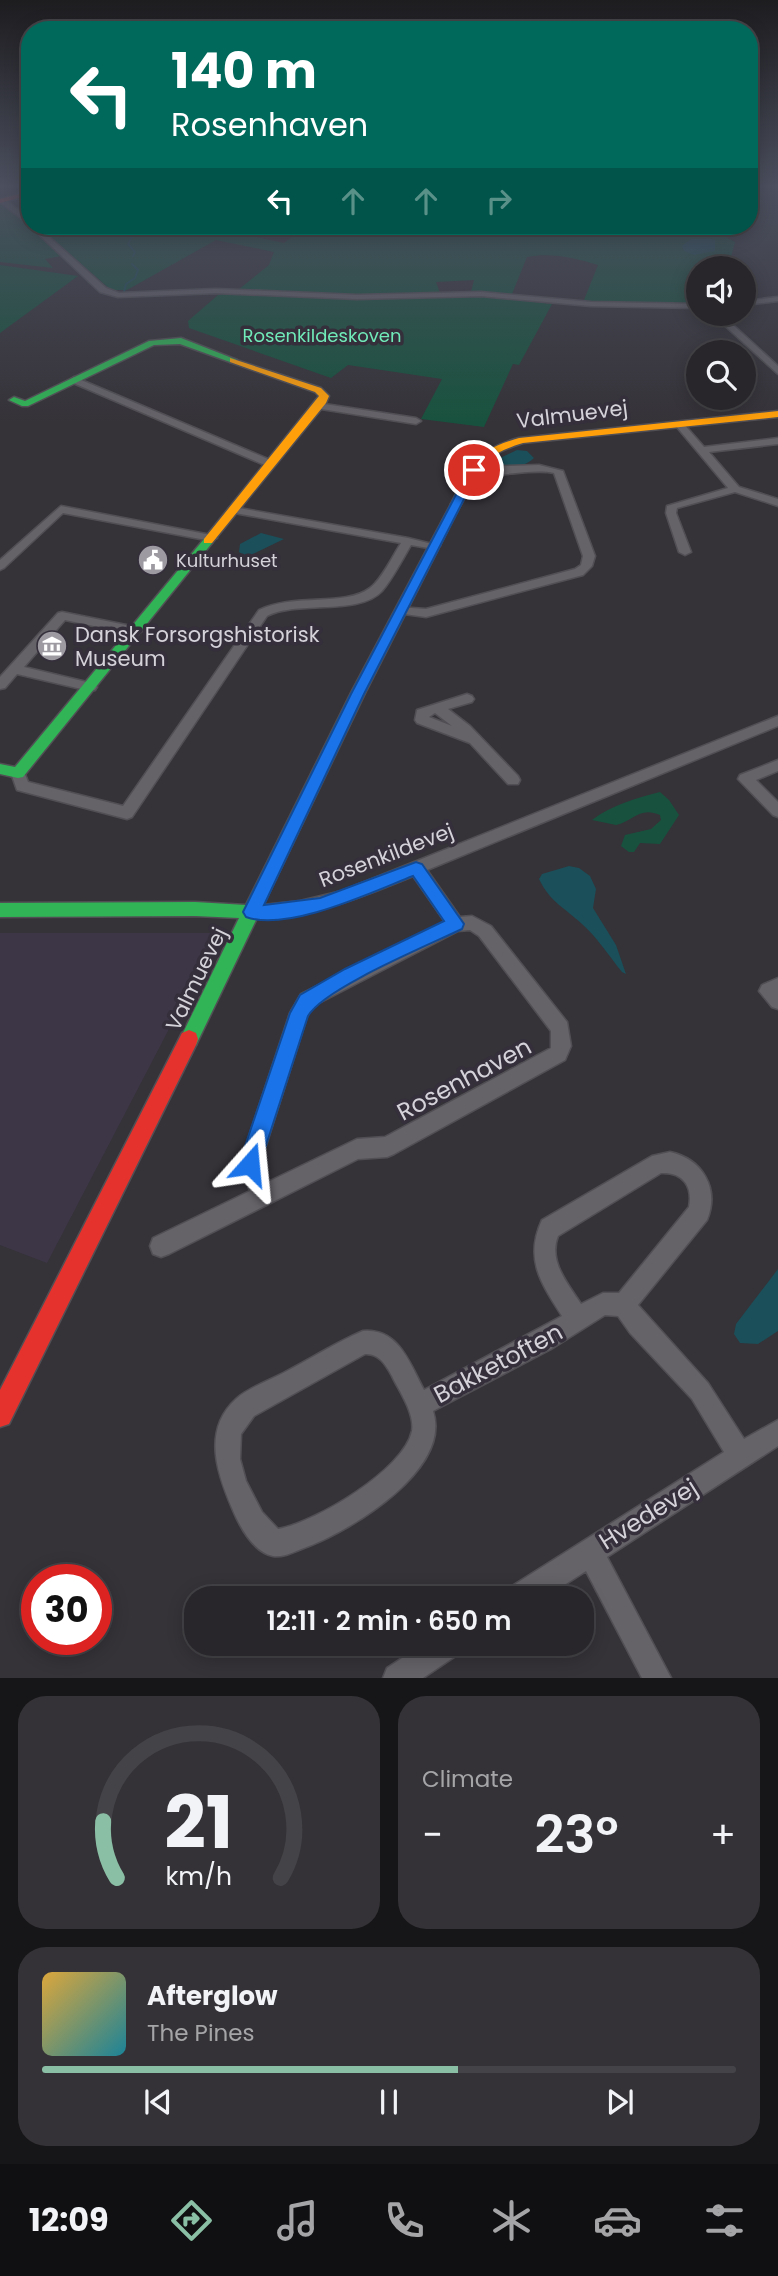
<!DOCTYPE html>
<meta charset="utf-8">
<style>
:root{--surface:#28262a;--page:#343236;--text:#f1f3f6;--muted:#a5a5a8;--line:#444347;--accent:#8abfa5}
body{margin:0;font-family:Poppins,sans-serif;background:var(--page);color:var(--text);height:100vh;display:flex;flex-direction:column;font-size:26px;white-space:nowrap}
*{box-sizing:border-box;margin:0}
p{font-size:23px;color:var(--muted)}
.icon{flex:none;width:38px;height:38px;fill:none;stroke:currentColor;stroke-width:2;stroke-linecap:round;stroke-linejoin:round}
.map{position:relative;height:1678px;overflow:hidden}
.panel{display:flex;flex-direction:column;gap:18px;padding:18px;background:#161517;flex:1}
.panel>*{flex:none}
.top-card{position:absolute;left:21px;top:21px;width:737px;height:214px;border-radius:28px;box-shadow:0 4px 18px #0003,0 0 0 2px var(--line);background:#00695c;color:#fff;overflow:hidden}
.buttons{position:absolute;left:686px;top:256px;display:grid;gap:14px}
.buttons a{display:grid;place-items:center;width:70px;height:70px;border-radius:50%;background:var(--surface);box-shadow:0 4px 18px #0003,0 0 0 2px var(--line);font-size:35px}
.speed{position:absolute;left:21px;top:1564px;display:flex;gap:14px;font-size:35px;font-weight:700;text-align:center}
.speed>*{display:grid;place-content:center;width:91px;height:91px;border-radius:50%;background:var(--surface);box-shadow:0 4px 18px #0003,0 0 0 2px var(--line);line-height:1}
.speed .limit{border:10px solid #d22;background:#fff;color:#111}
.pin{position:absolute;display:grid;place-items:center;width:60px;height:60px;color:#fff;margin:-30px;border:4px solid #fff;border-radius:50%;box-shadow:0 2px 7px #0007}
.me{position:absolute;width:77px;margin:-38px;rotate:18deg;stroke-linejoin:round;filter:drop-shadow(0 0 5px #0008)}
.turn{display:flex;align-items:center;gap:24px;height:147px;padding:0 35px;font-size:32px}
.turn .icon{width:91px;height:91px;stroke-width:2.5}
.turn b{display:block;font-size:49px;line-height:60px}
.lanes{display:flex;align-items:center;height:66px;padding:0 35px;background:#0003;justify-content:center;gap:35px;direction:ltr}
.lanes .off{opacity:.35}
.big{font-size:52px;font-weight:600;line-height:1.1}
.panel .widget{flex:1;display:flex;flex-direction:column;justify-content:center;gap:10px;min-width:0;padding:0 24px;border-radius:28px;background:var(--page)}
.panel .dial{align-items:center;gap:0}
.dial svg{height:182px;overflow:visible;fill:none;stroke:var(--line);stroke-width:7;stroke-linecap:round;text-anchor:middle}
.dial text{fill:var(--text);stroke:none}
.song{display:flex;align-items:center;gap:21px}
.cover{width:84px;height:84px;border-radius:10px;background:linear-gradient(135deg,hsl(40 70% 55%),hsl(190 70% 35%))}
.played{height:7px;border-radius:4px;background:linear-gradient(90deg,var(--accent) 60%,var(--line) 60%)}
.keys{display:flex;justify-content:space-around;direction:ltr}
.heat{display:flex;justify-content:space-between;align-items:center;font-size:38px;direction:ltr}
.panel .tiles{flex:1;display:grid;gap:18px;grid-template-columns:1fr 1fr}
.widget:last-child{grid-column:span 2}
.trip{position:absolute;left:184px;top:1586px;width:410px;height:70px;border-radius:28px;background:var(--surface);box-shadow:0 4px 18px #0003,0 0 0 2px var(--line);font-weight:600;line-height:70px;text-align:center}
.menu{display:flex;height:112px;justify-content:space-around;align-items:center;background:#100f11;color:var(--muted)}
.menu .icon{width:49px;height:49px}
.menu .current{color:var(--accent)}
.menu b{font-size:32px;color:var(--text)}
.map>svg:first-child{display:block}
.built{fill:#3d3647}
.green{fill:#18523e}
.water{fill:#1b4f59}
.lines{fill:none;stroke-linecap:round;stroke-linejoin:round}
.stream{stroke:#1b4f59;stroke-width:2}
.street-casing{stroke:#514f54;stroke-width:3}
.fast-casing{stroke:#514f54;stroke-width:3}
.slow-casing{stroke:#514f54;stroke-width:3}
.jam-casing{stroke:#514f54;stroke-width:3}
.street{fill:#656268;fill-rule:evenodd}
.fast{fill:#30b455;fill-rule:evenodd}
.slow{fill:#ff9f0a;fill-rule:evenodd}
.jam{fill:#e5322d;fill-rule:evenodd}
.route{fill:#1a73e8;stroke:#114b97;stroke-width:2}
.labels{text-anchor:middle;dominant-baseline:central;stroke-width:7;stroke-linejoin:round;paint-order:stroke}
.far-park-label{font-size:18px;fill:#71eab9;stroke:#342f3b}
.far-poi-label{font-size:18px;fill:#d5d2da;stroke:#342f3b;text-anchor:start}
.street-label{font-size:21px;fill:#d5d2da;stroke:#342f3b}
.poi-label{font-size:21px;fill:#d5d2da;stroke:#342f3b;text-anchor:start}
.near-street-label{font-size:24px;fill:#d5d2da;stroke:#342f3b}
</style>
<div class="map">
<svg width="778" height="1678" viewBox="0 0 778 1678">
<rect width="100%" height="100%" fill="#353238"/>
<path class="built" d="M0,933H219L47,1263L0,1245Z"/>
<path class="green" d="M0,203L5,204L61,256L45,259L53,268L0,262Z
M38,226H204L284,243L307,226H691V229L715,231L735,242L728,268H698V303H592L584,300L598,265C576,258 551,252 527,257L512,294L471,292L474,280L436,282L440,293L359,295L238,290L269,265L274,252L216,240L127,290H111Z
M0,265L78,276L0,333Z
M228,294L384,299L488,297L552,304L519,365L513,364L484,427L421,419L442,379L348,365L331,378L189,328L188,321L218,295Z
M660,792L669,800L679,815L660,844L640,843L634,852H629L621,846L625,835L651,829L661,820L660,815C640,806 633,821 616,825L592,820C611,805 637,798 660,792Z"/>
<path class="water" d="M709,238L715,240V251L694,255L684,251L682,246L691,239Z
M517,450L527,451L534,458C525,467 507,470 495,465L498,459Z
M261,533L284,539L247,557L239,552L240,544Z
M569,866L579,868L590,876L596,889L593,908L616,945L626,974L622,972C609,956 597,937 582,924C565,908 550,902 539,879L542,874Z
M778,1269V1331L758,1344L740,1343L734,1334L736,1324Z"/>
<g class="lines">
<path class="stream" d="M133,226L135,231L128,244L135,252L133,256
M124,292L126,284L135,278L138,270L132,264"/>
<g class="street-casing">
<path id="street" d="M0,199H4L30,219V225L0,202Z
M30,226H37L106,288L119,293L216,289L357,295L481,292L591,302L698,304V308L591,306L481,296L357,299L216,293L118,297L100,292Z
M778,297V301L744,305V301Z
M711,313H720L778,366V374Z
M74,377L275,462L276,464L267,466L71,382L70,380Z
M318,403L416,418L421,421L416,424L315,408V404Z
M676,422H682L704,447L778,438V444L709,452L739,487L778,499V506L735,492L677,508L676,513L691,552L685,555L679,552L666,513L667,506L728,488L676,426Z
M539,465L563,471L595,556L592,566L583,575L426,617L397,613V607L426,609L575,569L581,565L583,556L554,473C529,467 488,482 469,470L474,467Z
M61,506L211,535L217,538L211,541L63,513L4,568L0,570V560Z
M233,507L408,538L440,546L434,549L411,545C402,560 393,578 382,591C359,616 299,600 267,616L132,817L127,819L17,790L11,773L18,768L23,769L28,782L123,806L259,610C293,593 345,607 370,588C382,579 392,557 401,543L229,512V508Z
M62,612L136,627L142,631L136,635L65,620L24,667L95,684L97,687L95,690L90,691L17,674L5,688L0,689V677L58,613Z
M467,694L472,696L474,699L472,702L448,709L470,726L518,776L520,780L518,784H508L470,743L417,723L415,720L417,710ZM435,713L452,726L429,717Z
M778,716V726L427,870L460,917L472,916L491,926L567,1022L571,1046L565,1060L394,1154L387,1157L358,1159L169,1254L161,1257L153,1254L150,1246L153,1238L250,1191L240,1164L290,1013L301,994L445,922L413,876C360,898 310,918 252,919L246,917L244,912L246,907L300,901L342,891ZM470,930L479,936L551,1031V1048L385,1137L357,1139L268,1182L260,1164L307,1016L313,1006L458,931Z
M778,760V771L756,780L778,802V817L773,815L738,779L740,775Z
M778,978V1009L772,1007L759,991L762,985Z
M670,1152C702,1159 720,1188 707,1220L638,1305L708,1383L744,1439L778,1420V1446L607,1557L671,1678H642L586,1571L544,1598H506L509,1588L724,1452L692,1399L630,1333L618,1316L605,1315L551,1349L433,1411C452,1469 353,1529 309,1546C298,1550 284,1558 273,1556C253,1552 239,1525 232,1508C217,1473 202,1430 236,1399C249,1387 271,1380 287,1371C312,1358 337,1342 363,1331C399,1328 410,1364 424,1390L562,1316C541,1283 524,1259 542,1220L652,1156ZM661,1173C683,1172 693,1186 689,1207L619,1293H603L581,1304C568,1284 548,1261 558,1236ZM365,1354C379,1353 386,1365 392,1376C399,1391 415,1413 412,1431C404,1470 314,1523 278,1529L262,1512L246,1481L240,1459L241,1434L254,1416Z
M425,1643H464L460,1653L423,1678H383L387,1668Z"/>
</g>
<g class="fast-casing">
<path id="fast" d="M181,338L237,360L230,362L180,344L154,345L28,406H22L9,400L14,397L25,401L149,341Z
M456,501L461,504L365,693L196,1045L189,1048L182,1045L180,1039L239,918L195,916L0,917V903L195,902L246,905L351,693L451,504Z
M208,538L212,539V543L23,777L18,778L0,774V764L15,767L204,539Z"/>
</g>
<g class="slow-casing">
<path id="slow" d="M230,358L321,388L329,396L326,403L212,543H204V539L319,396L315,392L230,362Z
M778,411V417L523,443C477,457 482,469 460,506L451,504C471,464 473,451 519,438Z"/>
</g>
<g class="jam-casing">
<path id="jam" d="M30,191V195L0,203V199Z
M189,1030L196,1033L198,1039L196,1045L9,1424L0,1427V1390L182,1033Z"/>
</g>
<use href="#street" class="street"/>
<use href="#fast" class="fast"/>
<use href="#slow" class="slow"/>
<use href="#jam" class="jam"/>
</g>
<linearGradient id="sky" x2="0" y2="1"><stop stop-color="#1d1c1f"/><stop offset="0.44" stop-color="#4b4f5e"/><stop offset="1" stop-color="#4b4f5e" stop-opacity="0"/></linearGradient>
<rect width="778" height="423" fill="url(#sky)"/>
<path class="route" d="M474,467L479,470L364,694L264,905L320,898L416,862L422,864L464,924L462,929C429,945 324,988 308,1016L260,1164L257,1171L250,1174L242,1171L239,1164L290,1013L300,995L345,969L444,921L413,876C372,892 288,932 246,917L243,912L351,694L469,470Z"/>
<defs>
<g id="civic-disc" transform="scale(1.575)"><circle r="9.5" fill="#9d9aa1" stroke="#342f3b"/><path d="M-.6-6.5H3V-4.5H.6V-3L4-1V1h2V6H-6V1h2V-1L-.6-3ZM-1.2 2.5V6h2.4V2.5Z" fill="#fff"/></g>
<g id="museum-disc" transform="scale(1.575)"><circle r="9.5" fill="#9d9aa1" stroke="#342f3b"/><path d="M0-6L6-3V-2H-6V-3ZM-5-1h2V3h-2ZM-1-1h2V3h-2ZM3-1h2V3H3ZM-6 4H6V6H-6Z" fill="#fff"/></g>
</defs>
<g fill-rule="evenodd">
<use href="#civic-disc" x="153" y="560"/>
<use href="#museum-disc" x="52" y="646"/>
</g>
<g class="labels">
<g class="far-park-label">
<text x="322" y="335">Rosenkildeskoven</text>
</g>
<g class="far-poi-label">
<text x="176" y="560">Kulturhuset</text>
</g>
<g class="street-label">
<text transform="translate(572 414) rotate(-7)">Valmuevej</text>
<text transform="translate(386 855) rotate(-21)">Rosenkildevej</text>
<text transform="translate(196 979) rotate(-64)">Valmuevej</text>
</g>
<g class="poi-label">
<text x="75" y="634">Dansk Forsorgshistorisk<tspan x="75" dy="24">Museum</tspan></text>
</g>
<g class="near-street-label">
<text transform="translate(464 1079) rotate(-28)">Rosenhaven</text>
<text transform="translate(498 1363) rotate(-28)">Bakketoften</text>
<text transform="translate(648 1514) rotate(-32)">Hvedevej</text>
</g>
</g>
</svg>
<div class="buttons">
<a><svg class="icon" aria-label="sound" viewBox="0 0 24 24"><path d="M4 9h4l5-4v14l-5-4H4zM17 9q2 3 0 6"/></svg></a>
<a><svg class="icon" aria-label="search" viewBox="0 0 24 24"><circle cx="10" cy="10" r="6"/><path d="M15 15l6 6"/></svg></a>
</div>
<div class="speed"><div class="limit">30</div></div>
<div class="pin" style="left:474px;top:470px;background:#d93025"><svg class="icon" aria-label="arrive" viewBox="0 0 24 24"><path d="M6 21V4h12l-3 4 3 4H6"/></svg></div>
<svg class="me" style="left:250px;top:1164px" viewBox="-20 -20 40 40"><path d="M0-17L14 15 0 8-14 15z" fill="#1a73e8" stroke="#fff" stroke-width="4"/></svg>
<div class="trip">12:11 · 2 min · 650 m</div>
<div class="top-card">
<div class="turn"><svg class="icon" aria-label="left" viewBox="0 0 24 24"><path d="M17 20v-9H6M10 6l-5 5 5 5"/></svg><div><b>140 m</b>Rosenhaven</div></div>
<div class="lanes"><svg class="icon" aria-label="left" viewBox="0 0 24 24"><path d="M17 20v-9H6M10 6l-5 5 5 5"/></svg><svg class="icon off" aria-label="ahead" viewBox="0 0 24 24"><path d="M12 20V5M6 11l6-6 6 6"/></svg><svg class="icon off" aria-label="ahead" viewBox="0 0 24 24"><path d="M12 20V5M6 11l6-6 6 6"/></svg><svg class="icon off" aria-label="right" viewBox="0 0 24 24"><path d="M7 20v-9h11M14 6l5 5-5 5"/></svg></div>
</div>
</div>
<section class="panel">
<div class="tiles">
<div class="widget dial"><svg viewBox="0 0 100 80">
<path d="M14 69A42 42 0 1 1 86 69"/>
<path d="M14 69A42 42 0 0 1 8 44" stroke="#8abfa5"/>
<text x="50" y="56" font-size="32" font-weight="700">21</text>
<text x="50" y="72" font-size="11">km/h</text>
</svg></div>
<div class="widget"><p>Climate</p>
<div class="heat"><a>−</a><b class="big">23°</b><a>+</a></div>
</div>
<div class="widget">
<div class="song"><i class="cover"></i><div><b>Afterglow</b><p>The Pines</p></div></div>
<div class="played"></div>
<div class="keys"><svg class="icon" aria-label="previous" viewBox="0 0 24 24"><path d="M18 5L8 12l10 7zM5 5v14"/></svg><svg class="icon" aria-label="pause" viewBox="0 0 24 24"><path d="M8 5v14M16 5v14"/></svg><svg class="icon" aria-label="next" viewBox="0 0 24 24"><path d="M6 5l10 7-10 7zM19 5v14"/></svg></div>
</div>
</div>
</section>
<nav class="menu">
<b>12:09</b>
<svg class="icon current" aria-label="directions" viewBox="0 0 24 24"><path d="M12 3l9 9-9 9-9-9zM9 14v-3h6M13 9l2 2-2 2"/></svg>
<svg class="icon" aria-label="music" viewBox="0 0 24 24"><path d="M9 18V5l10-2v13"/><circle cx="6" cy="18" r="3"/><circle cx="16" cy="16" r="3"/></svg>
<svg class="icon" aria-label="phone" viewBox="0 0 24 24"><path d="M5 4h4l2 5-3 2q2 4 5 5l2-3 5 2v4C11 20 4 13 5 4z"/></svg>
<svg class="icon" aria-label="climate" viewBox="0 0 24 24"><path d="M12 3v18M4 7l16 10M4 17L20 7"/></svg>
<svg class="icon" aria-label="car" viewBox="0 0 24 24"><path d="M5 17H2v-5l4-1 3-4h7l3 4 3 1v5h-3M9 17h6M6 11h13"/><circle cx="7" cy="17" r="2"/><circle cx="17" cy="17" r="2"/></svg>
<svg class="icon" aria-label="filters" viewBox="0 0 24 24"><path d="M4 7h16M4 17h16"/><circle cx="9" cy="7" r="2"/><circle cx="15" cy="17" r="2"/></svg>
</nav>
